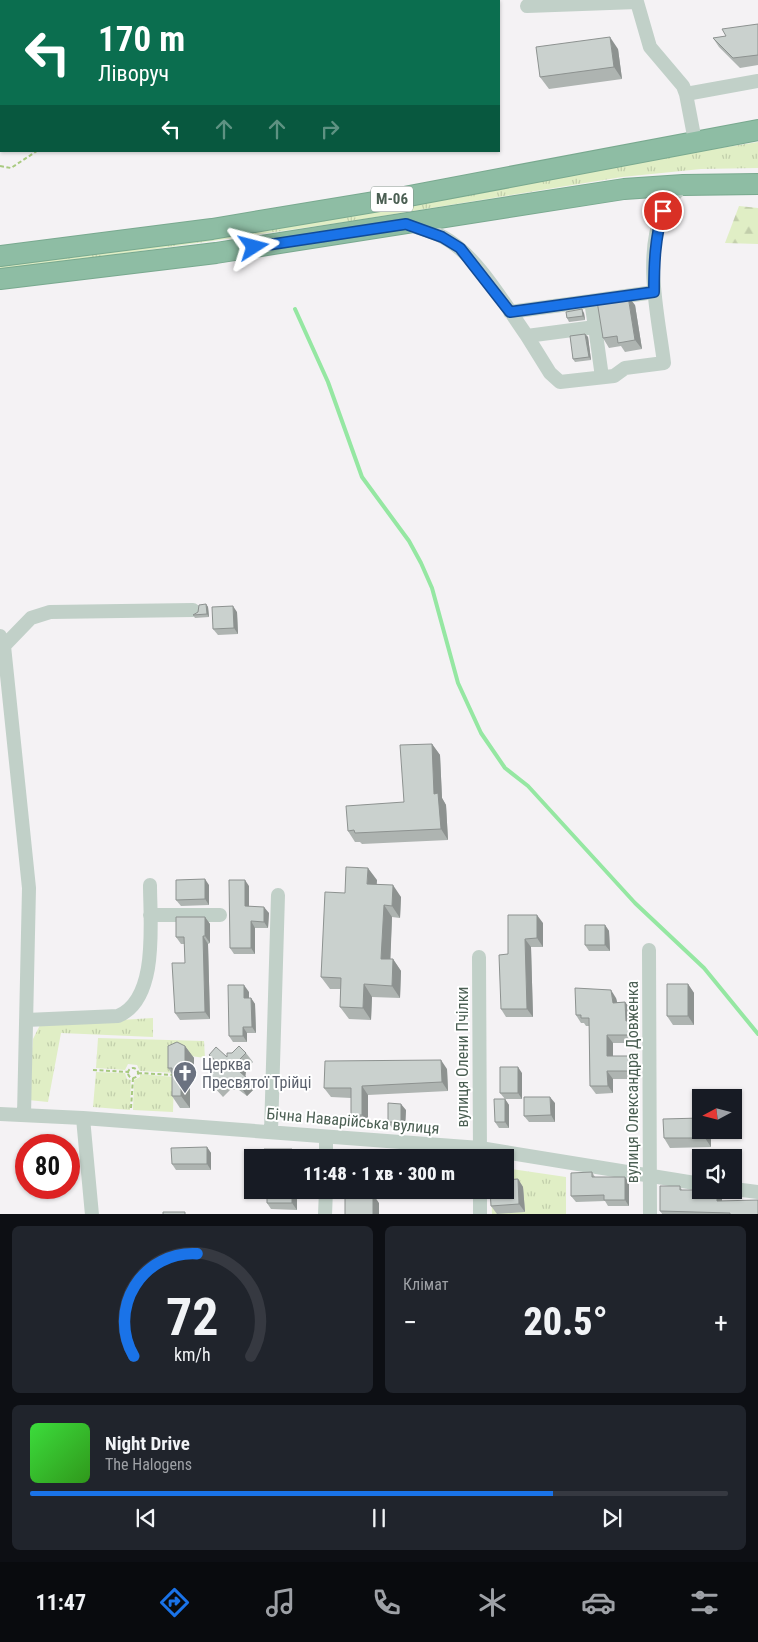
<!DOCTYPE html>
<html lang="uk">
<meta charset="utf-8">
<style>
:root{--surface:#171b24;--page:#20242c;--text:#f1f3f6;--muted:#9ea1a6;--line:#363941;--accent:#1a73e8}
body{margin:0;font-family:"Roboto Condensed",sans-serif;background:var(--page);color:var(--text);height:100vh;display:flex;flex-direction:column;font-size:19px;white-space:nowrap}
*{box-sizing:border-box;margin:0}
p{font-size:16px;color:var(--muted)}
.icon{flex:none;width:28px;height:28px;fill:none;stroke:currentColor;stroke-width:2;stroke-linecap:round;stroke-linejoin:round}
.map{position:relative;height:1214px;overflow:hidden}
.details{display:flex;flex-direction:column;gap:12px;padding:12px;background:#0d0f14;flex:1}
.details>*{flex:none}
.banner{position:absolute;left:0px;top:0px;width:500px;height:152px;box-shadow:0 1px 4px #0004;background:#0b6e4f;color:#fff;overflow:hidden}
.needle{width:32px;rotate:263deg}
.tools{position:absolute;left:692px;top:1089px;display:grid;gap:10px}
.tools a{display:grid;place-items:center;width:50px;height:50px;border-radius:0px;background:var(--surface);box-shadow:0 1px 4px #0004;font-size:25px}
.speed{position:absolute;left:15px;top:1134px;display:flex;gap:10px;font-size:25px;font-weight:700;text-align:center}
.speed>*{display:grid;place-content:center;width:65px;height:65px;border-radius:50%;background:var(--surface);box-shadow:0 1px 4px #0004;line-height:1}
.speed .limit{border:8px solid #d22;background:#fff;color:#111}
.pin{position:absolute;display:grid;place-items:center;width:42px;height:42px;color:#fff;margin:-21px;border:2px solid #fff;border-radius:50%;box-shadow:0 1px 5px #0007}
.me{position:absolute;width:55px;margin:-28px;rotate:81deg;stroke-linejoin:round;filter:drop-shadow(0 0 4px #0008)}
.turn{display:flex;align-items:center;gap:18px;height:105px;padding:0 15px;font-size:22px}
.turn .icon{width:65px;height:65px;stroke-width:2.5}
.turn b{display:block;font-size:35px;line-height:42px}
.lanes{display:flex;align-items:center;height:48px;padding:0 15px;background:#0003;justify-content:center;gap:25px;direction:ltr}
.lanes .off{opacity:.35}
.big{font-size:38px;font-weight:800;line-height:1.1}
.details .tile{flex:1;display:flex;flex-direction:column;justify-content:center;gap:8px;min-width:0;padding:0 18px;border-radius:8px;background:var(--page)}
.details .dial{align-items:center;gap:0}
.dial svg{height:130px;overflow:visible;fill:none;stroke:var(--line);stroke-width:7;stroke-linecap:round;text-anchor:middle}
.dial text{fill:var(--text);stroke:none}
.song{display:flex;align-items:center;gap:15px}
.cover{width:60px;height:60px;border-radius:8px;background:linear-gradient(135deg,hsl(120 70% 55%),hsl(110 70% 35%))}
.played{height:5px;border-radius:2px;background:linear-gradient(90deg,var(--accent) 75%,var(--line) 75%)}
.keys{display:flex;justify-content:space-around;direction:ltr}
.heat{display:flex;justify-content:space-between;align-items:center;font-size:28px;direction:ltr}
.details .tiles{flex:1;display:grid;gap:12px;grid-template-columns:1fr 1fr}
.tile:last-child{grid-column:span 2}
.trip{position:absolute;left:244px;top:1149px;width:270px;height:50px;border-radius:0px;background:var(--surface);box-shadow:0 1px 4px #0004;font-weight:800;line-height:50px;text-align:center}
.dock{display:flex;height:80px;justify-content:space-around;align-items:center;background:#090b0e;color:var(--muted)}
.dock .icon{width:35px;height:35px}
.dock .active{color:var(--accent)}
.dock b{font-size:22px;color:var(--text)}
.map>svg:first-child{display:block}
.grass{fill:url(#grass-tufts)}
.forest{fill:url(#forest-firs)}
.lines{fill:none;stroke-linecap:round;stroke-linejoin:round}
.stream{stroke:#95e7a2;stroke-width:4}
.highway-casing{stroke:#79a98f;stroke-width:22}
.path{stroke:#a8ca7f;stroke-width:2;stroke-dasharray:4 2.5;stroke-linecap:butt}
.minor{stroke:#c1d0c8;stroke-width:14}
.highway{stroke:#8ebda4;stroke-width:20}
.wall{fill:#aeb4b1}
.shaded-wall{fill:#8d9290}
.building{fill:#cad1ce;stroke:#8d9290}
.route-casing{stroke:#114b97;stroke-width:12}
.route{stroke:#1a73e8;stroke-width:9}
.labels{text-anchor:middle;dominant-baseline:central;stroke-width:4;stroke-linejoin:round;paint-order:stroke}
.shield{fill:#fff;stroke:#818f87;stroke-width:1}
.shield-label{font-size:15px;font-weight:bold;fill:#4b5f53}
.street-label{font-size:16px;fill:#4b5f53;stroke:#fff}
.worship-label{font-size:16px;fill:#5b616d;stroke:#fff;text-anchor:start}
</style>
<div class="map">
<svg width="758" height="1215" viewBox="0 0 758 1215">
<defs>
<pattern id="grass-tufts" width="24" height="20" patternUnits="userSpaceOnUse" patternTransform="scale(1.25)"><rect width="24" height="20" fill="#e0eec5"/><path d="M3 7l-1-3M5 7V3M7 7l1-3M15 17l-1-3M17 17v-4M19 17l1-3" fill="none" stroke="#c2ceab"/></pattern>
<pattern id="forest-firs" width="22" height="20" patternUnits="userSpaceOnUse" patternTransform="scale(1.25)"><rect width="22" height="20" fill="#e0eec5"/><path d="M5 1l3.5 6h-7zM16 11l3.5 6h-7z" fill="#c2ceab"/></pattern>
</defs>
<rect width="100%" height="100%" fill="#f4f2f4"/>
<path class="grass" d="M758,142V168L701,169L622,177L345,222L0,271V263Z
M153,1018V1037L61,1033L48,1102L28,1100L33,1039L40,1025Z
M98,1038L204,1041L205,1058L176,1054L174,1073L140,1071L137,1065L128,1064L125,1070L96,1068Z
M96,1072L125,1073L127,1079L131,1080L130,1110L93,1107Z
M140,1074L174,1077L173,1112L133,1110L134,1080L140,1077Z
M505,1168L566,1177V1214H492L491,1190H505Z"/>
<path class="forest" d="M739,206L758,208V244L725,243Z"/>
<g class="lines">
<path class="stream" d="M295,309L328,382L362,477L409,541L421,563L432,588L458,683L481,733L505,768L528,786L635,903L704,968L758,1034"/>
<g class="highway-casing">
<path id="highway" d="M0,256L212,229L404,197L758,130
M0,279L216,253L624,189L683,185L758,184"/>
</g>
<path class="path" d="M269,1L271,0
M0,166L11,168L37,151
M128 1073a5 5 0 1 1 10 0a5 5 0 1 1-10 0Z
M93,1070L128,1072
M138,1073L173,1075
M131,1108L133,1078"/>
<path class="minor" d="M527,6L637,2L650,47L683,86L686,94L695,141
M686,94L758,81
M407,224C418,228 432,231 443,237C477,255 505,305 527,336L595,327L591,301L654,292
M510,312L591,301
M595,327L602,377
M527,336L550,373L560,382L614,376L625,368L664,363C658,315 644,260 662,213C666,203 676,193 683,185
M0,636L4,646L29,888L24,1115
M4,646L31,618L50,612L193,610
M150,915H220
M649,950L650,1215
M479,957L480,1157
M26,1020L118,1016C159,999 150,922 150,885
M0,1114L83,1118L480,1148L701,1184
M83,1118L92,1215
M271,1132L278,895
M326,1158V1138
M734,1189L758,1192
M480,1190V1215
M325,1215L326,1190"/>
<use href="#highway" class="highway"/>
</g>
<path class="wall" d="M758,24V65L740,68L719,47L713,38L726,36Z
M618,49L622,79L549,89L540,77Z
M635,305L642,349L625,352L621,346L609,348L603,338Z
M584,313L585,320L569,322L567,318Z
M585,334L588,337L591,360L575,362L573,359Z
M206,604L208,607L209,617L195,618L193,615L198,612Z
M237,612L238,634L218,635L213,629Z
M432,744L440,755L442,798L446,805L448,840L362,844L360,842H355L348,831L404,802Z
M377,880L376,884L401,897L400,918L392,917L390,959H393L401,971L400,998L372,997L371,1020L349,1019L340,1007L341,989H330L321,977L345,893Z
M209,885V905L181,906L176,900Z
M249,886V906L269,913L268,928H255V954H234L230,948Z
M205,917L210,924V943L208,944L210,1019L180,1020L175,1013L185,963V944H181L176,937Z
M543,923V947H531L533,1017H506L501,1009L508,954Z
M605,925L609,931L610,951H589L585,945Z
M688,984L694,993V1025H673L667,1016Z
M249,992V998H251L255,1004L256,1033H247V1042H233L229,1036Z
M616,998L617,1002H625L631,1010V1021L637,1028V1043H613V1056L637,1064V1079H613V1093L596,1094L590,1086L589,1026H586L584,1023H581L576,1015Z
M185,1046L194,1058V1080H190V1108H180L172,1096V1074L168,1068Z
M246,1053L253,1062L246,1070L245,1077L254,1089L247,1096L239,1090H230L223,1097L214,1087L207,1078L216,1070V1064L209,1055L227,1057Z
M447,1069L448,1091L368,1095V1124H357L351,1115V1098L331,1097L324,1088Z
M522,1073V1099H505L509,1105V1128H499L495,1122L505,1099L500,1093Z
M555,1103V1122H529L524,1116Z
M406,1110L405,1128H392L388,1122Z
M701,1130H711V1147L670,1148L664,1138Z
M207,1147L211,1153V1170H176L172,1164Z
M505,1164L509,1169V1179H518L523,1187L525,1212L497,1214L491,1206L505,1190Z
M592,1172L595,1177H625L629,1183V1206H608L605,1201L576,1202L571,1196Z
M680,1186L682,1190L722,1196V1201L758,1215H663L660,1211Z
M267,1190H297V1210L271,1209L267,1203Z"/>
<path class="shaded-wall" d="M610,37L618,49L622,79L614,67Z
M628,296L635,305L642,349L635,340Z
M582,309L584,313L585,320L583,316Z
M585,334L588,337L591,360L589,357Z
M206,604L208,607L209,617L207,614Z
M233,606L237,612L238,634L234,628Z
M432,744L440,755L442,798L446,805L448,840L441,829L434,794Z
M368,868L377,880L376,896L367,884Z
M205,879L209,885V905L205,899Z
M245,880L249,886V912L245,906Z
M393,885L401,897L400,918L392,906Z
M384,905L392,917L390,971L381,959Z
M264,907L269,913L268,928L264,922Z
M537,915L543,923V947L537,938Z
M205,917L210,924V943L205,936Z
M251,921L255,928V954L251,948Z
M605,925L609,931L610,951L605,945Z
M203,936L208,944L210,1019L205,1012Z
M525,939L531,947L533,1017L527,1009Z
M393,959L401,971L400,998L392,986Z
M364,984L372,997L371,1020L363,1008Z
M688,984L694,993V1025L688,1016Z
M244,985L249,992V1004L244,998Z
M611,990L616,998L619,1010L613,1003Z
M251,998L255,1004L256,1033L252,1027Z
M625,1002L631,1010V1022V1021L637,1028V1043L631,1035L626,1021Z
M243,1027L247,1033V1042L243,1036Z
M607,1035L613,1043V1064L607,1056Z
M185,1046L194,1058V1080L185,1068Z
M631,1056L637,1064V1079L631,1071Z
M239,1060L246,1070L245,1080L239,1071Z
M441,1060L447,1069L448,1091L442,1082Z
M518,1067L522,1073V1099L518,1093Z
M181,1068L190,1080V1108L181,1096Z
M607,1071L613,1079V1093L608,1086Z
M248,1079L254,1089L247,1096L241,1087Z
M362,1086L368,1095V1124L362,1115Z
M550,1097L555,1103V1122L551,1115Z
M505,1099L509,1105V1128L505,1122Z
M401,1104L406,1110L405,1128L401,1122Z
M704,1130H711V1147L705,1138Z
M207,1147L211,1153V1170L207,1164Z
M292,1149L297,1156V1158H292Z
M505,1164L509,1169L510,1188L505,1181Z
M625,1177L629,1183V1206L625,1200Z
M518,1179L523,1187L525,1212L519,1204Z
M292,1190H297V1210L292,1203Z
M360,1190H366V1203L360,1194Z
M717,1190L722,1196V1208L717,1201Z
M373,1194L379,1203V1215H373Z"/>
<path class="building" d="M758,24V55L733,58L713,38L726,36L722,29Z
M610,37L614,67L540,77L536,47Z
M628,296L635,340L618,343L617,336L603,338L597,301Z
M582,309L583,316L567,318L566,312Z
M585,334L589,357L573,359L570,336Z
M206,604L207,614L193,615L198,612L199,605Z
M233,606L234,628L213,629L212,607Z
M432,744L434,794L438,793L441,829L355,833L354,830L348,831L346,806L404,802L400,745Z
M346,867L368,868L367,884L393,885L392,906L384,905L381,959H393L392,986L364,984L363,1008L340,1007L341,978L321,977L325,892L345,893Z
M205,879V899L176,900V880Z
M229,880H245V906L264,907V922L251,921V948H230Z
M508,915H537V938L525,939L527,1009H501L499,955L508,954Z
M176,917H205V936H203L205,1012L175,1013L172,963H185L184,937H176Z
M585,925H605V945H585Z
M667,984H688V1016H667Z
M228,985H244V998H251L252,1027H243V1036H229Z
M575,988L611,990L613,1003L625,1002L626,1021H631V1035H607V1056H631V1071H607L608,1086H590L589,1018H581V1015H576Z
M177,1042L185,1046V1068H181V1096H172V1068H168V1046Z
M239,1046L246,1053L239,1060V1071L248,1079L241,1087L233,1080H224L216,1087L207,1078L216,1070V1061L209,1055L216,1047L227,1057V1053H232Z
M441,1060L442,1082L362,1086V1115H351V1088H324L325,1061Z
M500,1067H518V1093H500Z
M524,1097H550L551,1115L524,1116Z
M494,1099H505V1122H495Z
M388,1103L401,1104V1122H388Z
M701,1118V1130H704L705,1138H664L663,1119Z
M207,1147V1164H172L171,1148Z
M264,1149H292V1158H264Z
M376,1155H396V1158H376Z
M592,1172V1177H625V1200H604V1195L571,1196V1173Z
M518,1179L519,1204L491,1206L490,1190H505V1180Z
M660,1186H680V1190H717V1201L758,1200V1215H730V1213L660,1211Z
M267,1190H292V1203H267Z
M345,1190H360V1194H373V1215H345Z
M163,1212H185V1215H163Z"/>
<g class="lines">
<g class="route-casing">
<path id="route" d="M254,247L406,224L442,237L460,248L510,312L654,292C654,264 655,238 663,211"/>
</g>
<use href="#route" class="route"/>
</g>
<defs>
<g id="church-pin" transform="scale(1.25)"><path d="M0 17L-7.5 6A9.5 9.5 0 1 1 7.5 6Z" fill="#6b7280" stroke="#fff"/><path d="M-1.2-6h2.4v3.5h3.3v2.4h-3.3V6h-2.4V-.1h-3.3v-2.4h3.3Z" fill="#fff"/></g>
</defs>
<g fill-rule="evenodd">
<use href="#church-pin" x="185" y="1073"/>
</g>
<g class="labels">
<rect class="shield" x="371" y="186.5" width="42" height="25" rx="4"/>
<g class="shield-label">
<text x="392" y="199">М-06</text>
</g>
<g class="street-label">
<text transform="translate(462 1057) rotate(-90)">вулиця Олени Пчілки</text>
<text transform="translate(632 1082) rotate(-90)">вулиця Олександра Довженка</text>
<text transform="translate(353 1121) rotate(5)">Бічна Наварійська вулиця</text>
</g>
<g class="worship-label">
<text x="202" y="1064">Церква<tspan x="202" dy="18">Пресвятої Трійці</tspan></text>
</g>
</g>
</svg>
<div class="tools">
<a><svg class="needle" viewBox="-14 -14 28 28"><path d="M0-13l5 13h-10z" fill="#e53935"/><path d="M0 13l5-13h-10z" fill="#9ea1a6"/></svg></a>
<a><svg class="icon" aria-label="sound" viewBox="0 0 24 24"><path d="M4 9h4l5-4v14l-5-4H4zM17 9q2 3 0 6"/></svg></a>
</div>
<div class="speed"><div class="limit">80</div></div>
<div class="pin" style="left:663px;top:211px;background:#d93025"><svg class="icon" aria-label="arrive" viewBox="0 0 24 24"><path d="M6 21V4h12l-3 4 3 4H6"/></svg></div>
<svg class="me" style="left:254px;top:247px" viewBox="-20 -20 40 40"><path d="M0-17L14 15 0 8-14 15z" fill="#1a73e8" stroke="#fff" stroke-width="4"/></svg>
<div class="trip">11:48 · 1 хв · 300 m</div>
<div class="banner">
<div class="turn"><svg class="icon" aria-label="left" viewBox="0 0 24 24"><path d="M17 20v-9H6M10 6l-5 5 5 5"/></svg><div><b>170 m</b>Ліворуч</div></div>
<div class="lanes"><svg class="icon" aria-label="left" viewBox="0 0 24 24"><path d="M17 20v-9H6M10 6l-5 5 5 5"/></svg><svg class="icon off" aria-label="ahead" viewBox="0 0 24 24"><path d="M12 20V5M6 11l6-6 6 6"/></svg><svg class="icon off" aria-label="ahead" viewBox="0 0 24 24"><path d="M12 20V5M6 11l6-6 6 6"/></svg><svg class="icon off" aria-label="right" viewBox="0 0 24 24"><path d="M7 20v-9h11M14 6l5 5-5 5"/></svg></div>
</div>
</div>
<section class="details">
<div class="tiles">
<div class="tile dial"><svg viewBox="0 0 100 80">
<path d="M14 69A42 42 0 1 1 86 69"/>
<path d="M14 69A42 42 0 0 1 53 6" stroke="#1a73e8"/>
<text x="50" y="56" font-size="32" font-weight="700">72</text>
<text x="50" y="72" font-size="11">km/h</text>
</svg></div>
<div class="tile"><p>Клімат</p>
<div class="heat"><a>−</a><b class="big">20.5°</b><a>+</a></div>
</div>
<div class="tile">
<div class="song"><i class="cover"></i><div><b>Night Drive</b><p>The Halogens</p></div></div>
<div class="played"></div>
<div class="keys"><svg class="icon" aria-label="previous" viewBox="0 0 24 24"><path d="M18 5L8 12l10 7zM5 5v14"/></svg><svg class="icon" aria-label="pause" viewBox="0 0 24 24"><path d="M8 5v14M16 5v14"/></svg><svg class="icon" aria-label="next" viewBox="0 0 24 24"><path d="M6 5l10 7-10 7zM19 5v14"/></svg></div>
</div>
</div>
</section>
<nav class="dock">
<b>11:47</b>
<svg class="icon active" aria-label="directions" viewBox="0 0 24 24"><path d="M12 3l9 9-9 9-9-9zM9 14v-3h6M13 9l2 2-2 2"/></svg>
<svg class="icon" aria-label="music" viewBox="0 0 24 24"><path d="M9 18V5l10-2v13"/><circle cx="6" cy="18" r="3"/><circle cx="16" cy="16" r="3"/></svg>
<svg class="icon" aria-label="phone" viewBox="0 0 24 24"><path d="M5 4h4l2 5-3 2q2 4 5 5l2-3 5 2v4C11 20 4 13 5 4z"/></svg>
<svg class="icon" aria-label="climate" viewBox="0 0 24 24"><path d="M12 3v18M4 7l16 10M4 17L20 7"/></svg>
<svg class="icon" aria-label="car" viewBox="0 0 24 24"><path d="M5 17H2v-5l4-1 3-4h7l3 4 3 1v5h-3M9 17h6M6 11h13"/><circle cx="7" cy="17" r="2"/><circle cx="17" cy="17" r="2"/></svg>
<svg class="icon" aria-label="filters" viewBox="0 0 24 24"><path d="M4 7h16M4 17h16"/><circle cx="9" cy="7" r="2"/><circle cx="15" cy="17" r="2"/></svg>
</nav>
